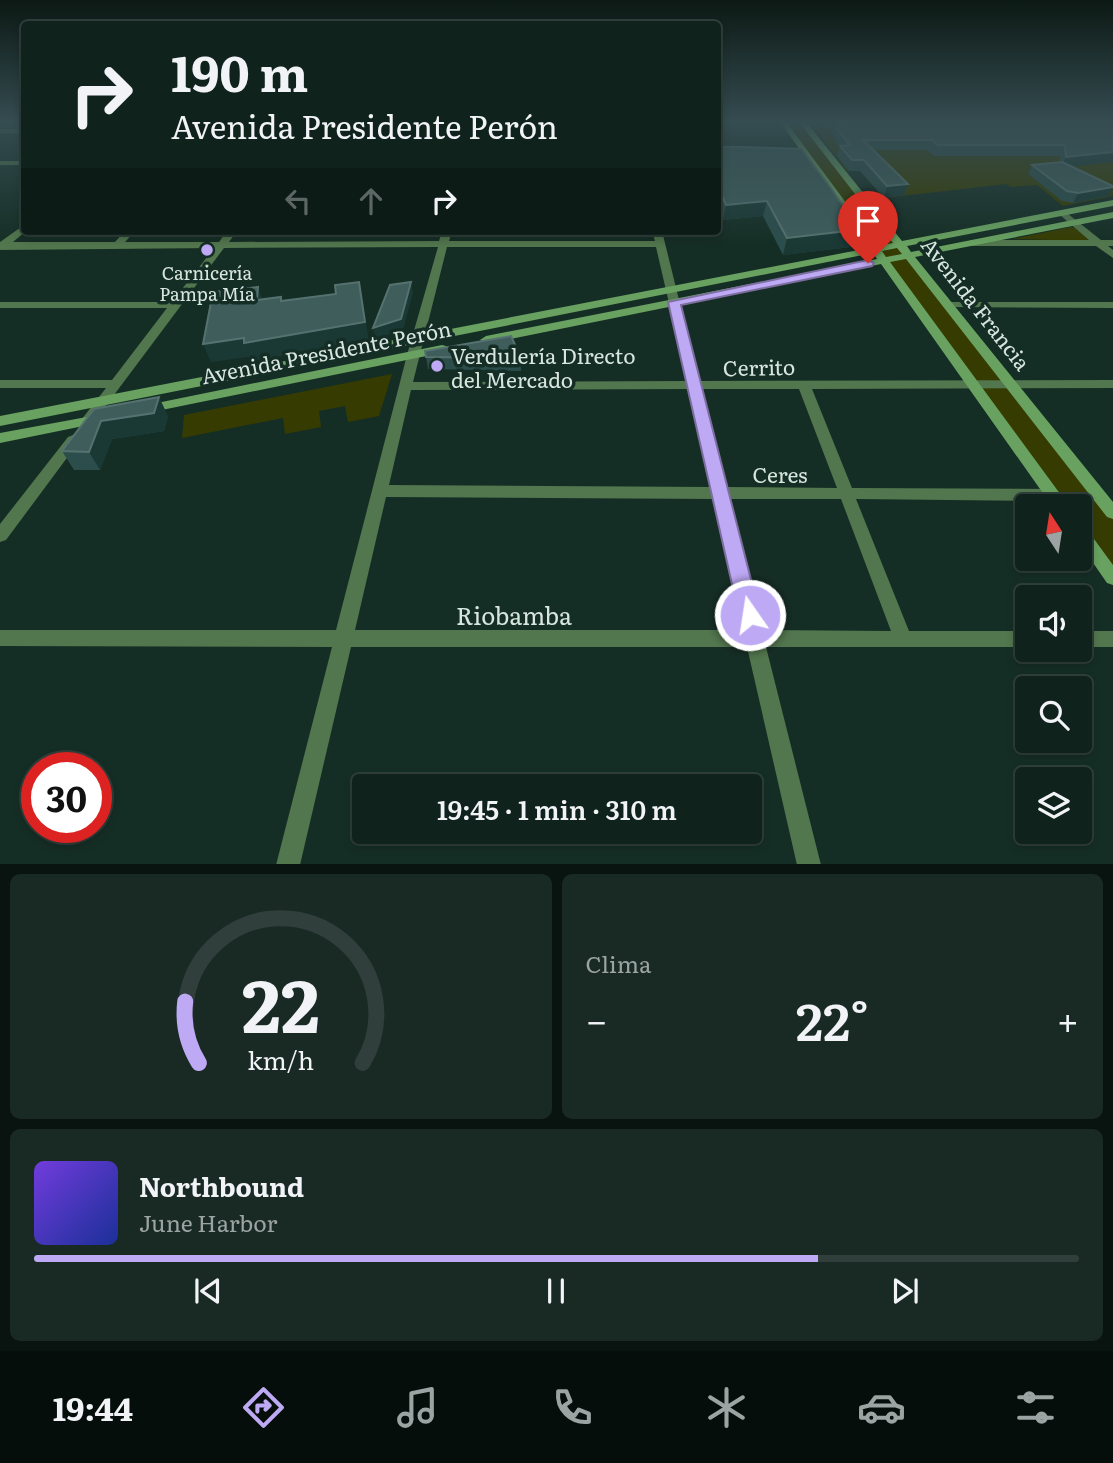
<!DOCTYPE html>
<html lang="es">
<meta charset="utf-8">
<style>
:root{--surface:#10221c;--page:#192a25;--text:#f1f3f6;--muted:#9ca4a3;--line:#303f3b;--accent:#bea9f5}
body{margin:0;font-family:Literata,serif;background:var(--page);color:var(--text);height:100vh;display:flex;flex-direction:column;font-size:26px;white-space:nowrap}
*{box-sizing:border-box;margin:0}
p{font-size:23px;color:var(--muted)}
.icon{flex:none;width:38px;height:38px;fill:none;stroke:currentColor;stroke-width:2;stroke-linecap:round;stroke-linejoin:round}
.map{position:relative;height:864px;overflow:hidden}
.panel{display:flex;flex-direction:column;gap:10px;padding:10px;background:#09130f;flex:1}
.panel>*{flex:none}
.guide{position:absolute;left:21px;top:21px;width:700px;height:214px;border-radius:7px;box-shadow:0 4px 10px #0003,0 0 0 2px var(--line);background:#10221c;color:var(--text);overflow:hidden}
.needle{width:46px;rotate:348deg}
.tools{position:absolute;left:1015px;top:494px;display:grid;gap:14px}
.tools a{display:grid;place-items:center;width:77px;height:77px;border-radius:7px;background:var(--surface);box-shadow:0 4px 10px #0003,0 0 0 2px var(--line);font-size:35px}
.speed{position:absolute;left:21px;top:752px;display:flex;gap:14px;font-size:35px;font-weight:700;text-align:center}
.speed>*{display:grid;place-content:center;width:91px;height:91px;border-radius:50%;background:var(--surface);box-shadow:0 4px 10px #0003,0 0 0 2px var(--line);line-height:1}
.speed .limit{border:10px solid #d22;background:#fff;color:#111}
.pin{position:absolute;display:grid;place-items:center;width:60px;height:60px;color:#fff;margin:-72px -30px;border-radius:50% 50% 50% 0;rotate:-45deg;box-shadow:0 0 7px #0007}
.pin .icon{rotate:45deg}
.me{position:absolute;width:77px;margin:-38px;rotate:347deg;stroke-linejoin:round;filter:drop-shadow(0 0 5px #0008)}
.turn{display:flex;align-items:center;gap:24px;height:147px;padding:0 35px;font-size:32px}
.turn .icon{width:91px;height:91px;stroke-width:2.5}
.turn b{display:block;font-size:49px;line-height:60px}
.lanes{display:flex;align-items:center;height:66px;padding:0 35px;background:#0003;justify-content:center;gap:35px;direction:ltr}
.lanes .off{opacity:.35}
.big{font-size:52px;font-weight:600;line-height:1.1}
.panel .widget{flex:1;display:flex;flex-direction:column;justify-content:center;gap:10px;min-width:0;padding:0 24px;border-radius:10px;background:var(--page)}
.panel .dial{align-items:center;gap:0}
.dial svg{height:182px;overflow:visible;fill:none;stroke:var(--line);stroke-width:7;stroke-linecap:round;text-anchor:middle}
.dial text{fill:var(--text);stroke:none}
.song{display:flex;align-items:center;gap:21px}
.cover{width:84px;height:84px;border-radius:10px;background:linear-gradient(135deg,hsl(260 70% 55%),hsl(230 70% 35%))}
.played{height:7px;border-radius:4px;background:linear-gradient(90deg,var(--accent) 75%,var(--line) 75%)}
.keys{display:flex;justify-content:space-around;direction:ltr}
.heat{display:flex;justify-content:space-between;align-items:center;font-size:38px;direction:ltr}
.panel .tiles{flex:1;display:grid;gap:10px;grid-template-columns:1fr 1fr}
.widget:last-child{grid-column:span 2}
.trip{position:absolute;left:352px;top:774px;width:410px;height:70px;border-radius:7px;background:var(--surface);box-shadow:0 4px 10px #0003,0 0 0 2px var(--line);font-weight:600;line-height:70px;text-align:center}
.tab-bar{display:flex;height:112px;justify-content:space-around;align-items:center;background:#060e0b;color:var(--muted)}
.tab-bar .icon{width:49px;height:49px}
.tab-bar .on{color:var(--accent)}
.tab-bar b{font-size:32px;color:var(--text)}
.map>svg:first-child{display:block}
.green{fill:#363c01}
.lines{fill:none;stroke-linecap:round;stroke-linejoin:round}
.street{fill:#52764d;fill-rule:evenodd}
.secondary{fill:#68a160;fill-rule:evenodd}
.wall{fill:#2b4d4b}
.shaded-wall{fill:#1a3935}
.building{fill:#3e5d5b;stroke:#567270;stroke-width:2}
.route{fill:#bea9f5;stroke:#7c6e9f;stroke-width:2}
.poi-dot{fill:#bea9f5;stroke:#152e25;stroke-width:2.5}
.labels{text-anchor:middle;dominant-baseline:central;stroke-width:7;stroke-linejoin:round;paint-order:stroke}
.far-poi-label{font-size:18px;fill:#d8e6e0;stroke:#152e25}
.street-label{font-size:21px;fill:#d8e6e0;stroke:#152e25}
.poi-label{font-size:21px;fill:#d8e6e0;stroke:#152e25;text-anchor:start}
.near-street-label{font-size:24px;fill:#d8e6e0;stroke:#152e25}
</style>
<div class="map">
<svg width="1113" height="865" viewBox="0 0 1113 865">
<rect width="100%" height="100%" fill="#152e25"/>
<path class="green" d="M784,123H803L1113,513V578L1080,532V506H1061Z
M811,123H1113V196L1063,206L1037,185L1011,187L1006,184L884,198L860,171H847Z
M1071,227L1076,228L1090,241L1012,239Z
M392,374L379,416L348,422L345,406L319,411L321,427L285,434L283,418L182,438L184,415Z"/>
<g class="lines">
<path class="street" d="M0,129H24V133H0Z
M0,161H24V165H0Z
M1063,210L1101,240H1113V246H1108L1113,250V258L1096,246H971L966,243L971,240H1089L1060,215L1058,213Z
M24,225L26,231L13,242H115L125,231H135L125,242H219L227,231H237L229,242L439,241L442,231H452L449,241H655L652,231H662L699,381L1113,380V388L812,389L852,488L1053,489L1058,491L1061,495L1058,499L1053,501L856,499L909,631H1027V647H766L821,865H797L747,647H351L300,865H276L332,647L0,646V630H336L407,355L438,247L224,248L90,427L85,429L78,424L106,388H0V380H112L167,308H0V302H172L214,248L0,250V242ZM447,247H656L687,381L413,382ZM688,389L711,487L389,485L411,390ZM701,389H799L837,488L726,487ZM386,497L713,499L744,630H355ZM729,499H841L891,631L762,630Z
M950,302H1113V308L946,307L944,305Z
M73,435L80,440L78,443L6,540L0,542V524L68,437Z
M1080,631H1113V647H1080Z"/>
<path class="secondary" d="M781,123H787L878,246L893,243L800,123H807L902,241L1113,200V206L907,246L911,252L1113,212V218L915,257L1113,502V519L1107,517L906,259L890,262L1069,506H1052L881,264L486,344L480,340L486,336L877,259L873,253L0,426V416L869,248ZM897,248L902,254L886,257L882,251Z
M442,345L446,346L448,349L446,352L147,413L140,409L147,405Z
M103,414L108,415L110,418L108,421L0,443V433Z
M1080,526L1086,528L1113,565V585L1107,583L1080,544Z"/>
</g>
<path class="wall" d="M826,123H1113V162L1072,166L1109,196L1073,203L1062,201L1028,174L1032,165L1060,162V156H934L928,150H874L908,184L904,195L884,198L860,171H849L837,156L840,147L834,140L835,135Z
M718,145L854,222L852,227L851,247L783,255L763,216L723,220L718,206Z
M425,351L521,358V371L428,369Z
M168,416L164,431L112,439L100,470H74L62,451Z"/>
<path class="shaded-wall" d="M1113,152V162L1061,168L1066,157Z
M908,184L904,195L884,198L887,186Z
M1113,187L1109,196L1073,203L1078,193Z
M767,201L763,216L723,220L726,205Z
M854,222L851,231L856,230L851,247L783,255L787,238Z
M359,282L369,340L250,362L248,357L211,362L203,344L244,338Z
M411,282L413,293L403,330L375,339L373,328Z
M258,287L264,304L257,300Z
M159,397L168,416L164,431L112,439L100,470L89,452L101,421Z"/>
<path class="building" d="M837,123H1113V152L1066,157L1065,145H938L932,140H863L908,184L887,186L864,160H852L840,146L850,145L837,129L840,126Z
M718,145V146L801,149L831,188L854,222L847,223L856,230L787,238L767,201L726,205L718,185V182H721L718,174Z
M1062,162L1113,186V187L1078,193L1067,191L1032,165Z
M359,282L365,322L244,343V338L203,344L213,292L258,287L257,300L281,297V301L336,294L335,285Z
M411,282L401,319L373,328L390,285Z
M511,336L521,358L426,357L425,351Z
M159,397L154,413L101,421L89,452L62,451L94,409Z"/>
<linearGradient id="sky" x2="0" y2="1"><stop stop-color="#0c1914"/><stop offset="0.5" stop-color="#354c51"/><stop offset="1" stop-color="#354c51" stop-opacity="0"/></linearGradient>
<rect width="1113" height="244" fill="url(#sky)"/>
<path class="route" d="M868,260L874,263L872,266L681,305L760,615L757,621L750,624L742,621L739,615L668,302Z"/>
<g class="poi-dot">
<circle cx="207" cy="250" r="7"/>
<circle cx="437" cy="366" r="7"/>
</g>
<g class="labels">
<g class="far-poi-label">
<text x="207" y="272">Carnicería<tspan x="207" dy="21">Pampa Mía</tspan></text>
</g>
<g class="street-label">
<text transform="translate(977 303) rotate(52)">Avenida Francia</text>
<text transform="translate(326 351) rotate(-11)">Avenida Presidente Perón</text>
<text transform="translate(759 366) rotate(-1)">Cerrito</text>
<text x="780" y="473">Ceres</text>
</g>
<g class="poi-label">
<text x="451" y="354">Verdulería Directo<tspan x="451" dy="24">del Mercado</tspan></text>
</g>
<g class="near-street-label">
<text x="514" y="614">Riobamba</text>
</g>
</g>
</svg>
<div class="tools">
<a><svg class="needle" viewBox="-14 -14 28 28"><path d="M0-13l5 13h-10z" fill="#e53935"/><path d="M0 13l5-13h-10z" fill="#9ca4a3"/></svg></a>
<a><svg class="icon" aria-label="sound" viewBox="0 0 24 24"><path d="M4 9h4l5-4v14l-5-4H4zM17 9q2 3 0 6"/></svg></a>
<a><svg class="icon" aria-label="search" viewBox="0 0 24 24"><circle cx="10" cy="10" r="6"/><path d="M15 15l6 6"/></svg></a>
<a><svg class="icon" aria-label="layers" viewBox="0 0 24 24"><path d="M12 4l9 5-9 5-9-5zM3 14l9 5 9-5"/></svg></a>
</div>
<div class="speed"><div class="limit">30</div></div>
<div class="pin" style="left:868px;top:263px;background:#d93025"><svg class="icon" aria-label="arrive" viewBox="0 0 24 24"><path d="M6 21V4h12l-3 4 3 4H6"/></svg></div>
<svg class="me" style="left:750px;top:615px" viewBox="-20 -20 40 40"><circle r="17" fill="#bea9f5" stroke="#fff" stroke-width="3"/><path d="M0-11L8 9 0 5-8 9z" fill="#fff"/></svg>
<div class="trip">19:45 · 1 min · 310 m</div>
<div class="guide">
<div class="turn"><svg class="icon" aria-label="right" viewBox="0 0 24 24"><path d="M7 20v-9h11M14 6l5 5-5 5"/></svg><div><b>190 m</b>Avenida Presidente Perón</div></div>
<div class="lanes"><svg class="icon off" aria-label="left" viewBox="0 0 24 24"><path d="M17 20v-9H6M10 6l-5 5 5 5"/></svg><svg class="icon off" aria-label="ahead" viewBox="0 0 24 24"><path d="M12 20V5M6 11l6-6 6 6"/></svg><svg class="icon" aria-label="right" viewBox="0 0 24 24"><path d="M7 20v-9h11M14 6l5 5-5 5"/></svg></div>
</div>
</div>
<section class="panel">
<div class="tiles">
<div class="widget dial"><svg viewBox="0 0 100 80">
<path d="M14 69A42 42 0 1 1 86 69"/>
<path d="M14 69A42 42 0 0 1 8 42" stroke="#bea9f5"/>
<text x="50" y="56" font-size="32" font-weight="700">22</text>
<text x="50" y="72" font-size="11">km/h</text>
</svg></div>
<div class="widget"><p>Clima</p>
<div class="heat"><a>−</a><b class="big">22°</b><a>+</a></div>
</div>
<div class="widget">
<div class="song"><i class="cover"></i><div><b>Northbound</b><p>June Harbor</p></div></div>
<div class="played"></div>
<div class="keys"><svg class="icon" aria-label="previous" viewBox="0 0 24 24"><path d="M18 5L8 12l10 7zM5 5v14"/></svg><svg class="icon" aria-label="pause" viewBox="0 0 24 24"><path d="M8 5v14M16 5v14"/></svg><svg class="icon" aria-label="next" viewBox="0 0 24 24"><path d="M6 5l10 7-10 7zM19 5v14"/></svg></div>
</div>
</div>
</section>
<nav class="tab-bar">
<b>19:44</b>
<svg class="icon on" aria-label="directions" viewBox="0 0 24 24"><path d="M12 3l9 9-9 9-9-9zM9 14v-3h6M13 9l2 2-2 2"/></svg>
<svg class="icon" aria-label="music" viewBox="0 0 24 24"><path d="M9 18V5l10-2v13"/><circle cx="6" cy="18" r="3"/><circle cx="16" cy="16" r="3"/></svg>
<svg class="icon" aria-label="phone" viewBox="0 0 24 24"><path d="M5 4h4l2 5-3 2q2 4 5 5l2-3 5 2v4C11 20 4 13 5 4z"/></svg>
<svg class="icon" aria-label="climate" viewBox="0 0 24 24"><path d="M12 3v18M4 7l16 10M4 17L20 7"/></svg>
<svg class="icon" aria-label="car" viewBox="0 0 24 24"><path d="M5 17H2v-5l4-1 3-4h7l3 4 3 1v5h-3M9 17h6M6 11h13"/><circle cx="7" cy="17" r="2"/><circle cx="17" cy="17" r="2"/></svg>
<svg class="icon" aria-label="filters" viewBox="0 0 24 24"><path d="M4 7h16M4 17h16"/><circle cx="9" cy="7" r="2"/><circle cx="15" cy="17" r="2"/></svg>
</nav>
